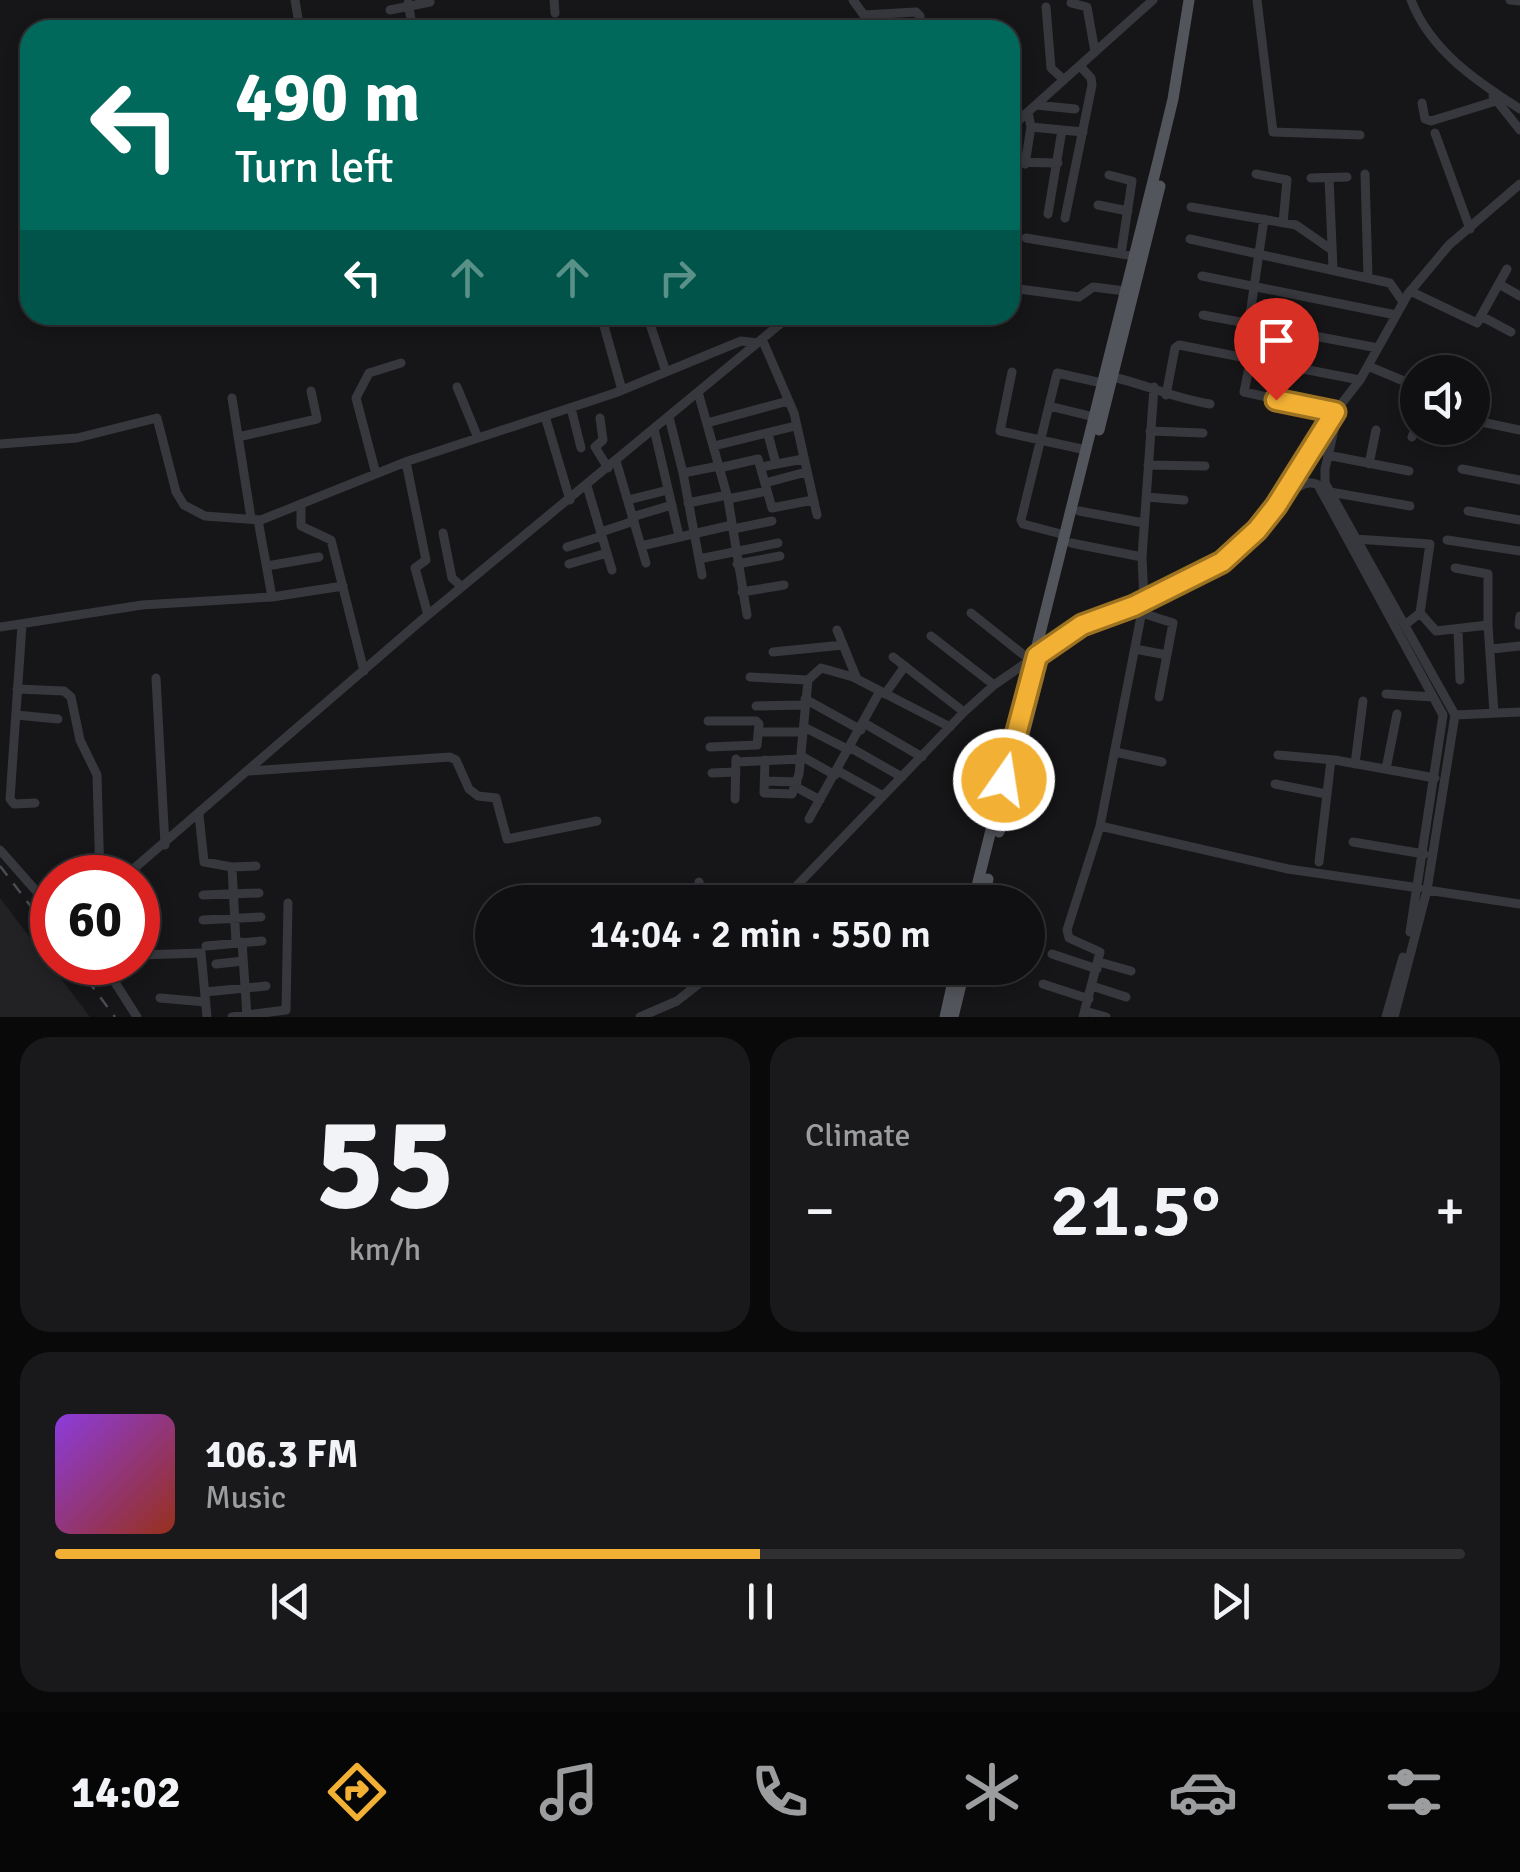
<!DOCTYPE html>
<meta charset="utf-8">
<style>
:root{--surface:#101012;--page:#19191b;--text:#f1f3f6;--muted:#9c9d9f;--line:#303032;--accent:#f2b134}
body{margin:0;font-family:Signika,sans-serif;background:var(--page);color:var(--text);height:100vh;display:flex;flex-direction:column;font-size:38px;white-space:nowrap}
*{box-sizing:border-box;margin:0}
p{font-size:32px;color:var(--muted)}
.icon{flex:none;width:55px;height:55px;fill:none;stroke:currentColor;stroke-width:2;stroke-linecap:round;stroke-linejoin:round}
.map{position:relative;height:1017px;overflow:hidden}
.details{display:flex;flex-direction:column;gap:20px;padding:20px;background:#09090a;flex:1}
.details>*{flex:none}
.guide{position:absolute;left:20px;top:20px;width:1000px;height:305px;border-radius:30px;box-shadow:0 5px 15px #0003,0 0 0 2px var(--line);background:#00695c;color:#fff;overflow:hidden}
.fabs{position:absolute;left:1400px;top:355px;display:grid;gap:20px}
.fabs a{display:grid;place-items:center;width:90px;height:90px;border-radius:50%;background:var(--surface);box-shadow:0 5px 15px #0003,0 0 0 2px var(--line);font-size:50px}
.speed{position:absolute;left:30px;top:855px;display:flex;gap:20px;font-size:50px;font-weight:700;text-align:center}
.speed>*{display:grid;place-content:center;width:130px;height:130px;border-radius:50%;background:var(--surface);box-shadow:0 5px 15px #0003,0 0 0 2px var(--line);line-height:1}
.speed .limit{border:15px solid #d22;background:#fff;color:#111}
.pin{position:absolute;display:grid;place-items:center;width:85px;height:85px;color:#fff;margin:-102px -42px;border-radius:50% 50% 50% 0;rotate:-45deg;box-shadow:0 0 10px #0007}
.pin .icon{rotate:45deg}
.me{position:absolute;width:110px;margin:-55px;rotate:13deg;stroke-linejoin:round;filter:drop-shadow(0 0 8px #0008)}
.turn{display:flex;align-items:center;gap:35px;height:210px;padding:0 50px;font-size:45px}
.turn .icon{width:130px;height:130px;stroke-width:2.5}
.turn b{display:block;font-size:70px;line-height:85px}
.lanes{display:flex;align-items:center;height:95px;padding:0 50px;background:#0003;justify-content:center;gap:50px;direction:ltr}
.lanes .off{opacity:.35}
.big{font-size:75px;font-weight:600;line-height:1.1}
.details .tile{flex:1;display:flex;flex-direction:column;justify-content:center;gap:15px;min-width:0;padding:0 35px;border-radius:30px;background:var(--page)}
.details .dial{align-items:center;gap:0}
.dial b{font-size:130px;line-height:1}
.song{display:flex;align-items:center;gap:30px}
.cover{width:120px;height:120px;border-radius:15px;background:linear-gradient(135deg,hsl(270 70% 55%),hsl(10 70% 35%))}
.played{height:10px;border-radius:5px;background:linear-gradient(90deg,var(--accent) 50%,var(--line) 50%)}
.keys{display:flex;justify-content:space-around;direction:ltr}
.heat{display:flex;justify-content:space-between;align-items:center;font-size:55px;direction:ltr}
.details .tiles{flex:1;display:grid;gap:20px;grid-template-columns:1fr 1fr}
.tile:last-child{grid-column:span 2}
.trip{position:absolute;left:475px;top:885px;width:570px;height:100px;border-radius:50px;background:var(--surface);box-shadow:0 5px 15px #0003,0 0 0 2px var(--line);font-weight:600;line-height:100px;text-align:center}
.tab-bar{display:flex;height:160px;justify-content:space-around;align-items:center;background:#060607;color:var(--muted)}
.tab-bar .icon{width:70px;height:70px}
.tab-bar .on{color:var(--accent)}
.tab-bar b{font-size:45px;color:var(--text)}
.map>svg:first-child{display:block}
.built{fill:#222225}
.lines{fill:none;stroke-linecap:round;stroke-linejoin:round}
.minor{stroke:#37383d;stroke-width:9}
.major{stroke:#53555c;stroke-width:11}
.rail{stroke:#4a4c52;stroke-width:2.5;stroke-dasharray:12 10;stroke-linecap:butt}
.route-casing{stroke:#9d7322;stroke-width:25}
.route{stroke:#f2b134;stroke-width:18}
</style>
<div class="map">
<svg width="1520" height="1017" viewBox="0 0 1520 1017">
<rect width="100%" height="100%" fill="#161618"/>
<path class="built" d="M0,898L90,1017H0Z"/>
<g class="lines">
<path class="minor" d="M295,0L300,30
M554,0L555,13
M853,0L866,18L869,30
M1257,0L1273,132L1360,135
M1411,0C1430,50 1476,81 1520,109
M1510,0L1520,1
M408,3L413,30
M1071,3L1087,7L1095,52
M1046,7L1051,68L1064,80
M390,10L430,2
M864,15L916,12L920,16V30
M1493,96L1520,130
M1422,103L1425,119L1431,121L1496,101
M1036,105L1075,109
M1031,127L1083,132
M1010,128L1153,0
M1435,133L1470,229
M1010,162L1058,163
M1025,164L1031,127L1028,112
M1256,174L1287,180L1283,223
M1365,174L1368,277
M1109,175L1132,181L1121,254
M1311,178L1347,177
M1329,178L1333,268
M1098,205L1128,211
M1191,207L1296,225L1332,250
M1048,214L1062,130
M1065,218L1092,85L1091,78L1080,66
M1026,238L1134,256
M1190,239L1390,283L1403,302
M1202,276L1396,315
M1499,284L1520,296
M1019,289L1079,297L1093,287L1125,291
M1410,291L1477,323L1507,269
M601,315L622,390
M647,315L666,372
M1203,315L1378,348
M1481,316L1511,332
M762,339L794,413L817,515
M1244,356L1264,219
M1251,358L1244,392L1335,412
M1368,366L1418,387
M1012,372L1000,431L1086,450
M1113,377C1147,385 1176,399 1210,404
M457,387L478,438
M698,392L728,499L747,615
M1166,395L1175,348L1179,345L1360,380
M232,398L251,518
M1049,406L1094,417
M571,408L581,448
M1338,413L1325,469V483L1455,715L1427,890L1394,1017
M545,416L570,500
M669,417L683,473L702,575
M600,418L603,440L595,447L608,468
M1472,420L1520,430
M707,423L788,401
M654,429L679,536
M1150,431L1203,433
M768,434L776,464
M238,437L317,419L311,391
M1412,437L1418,421
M0,444L77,438L157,418L176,492L184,505L205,516L261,520L408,461L615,393L741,341L757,343
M714,446L795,426
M1327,455L1409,471
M616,461L646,563
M406,462L426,560L415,568L428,615
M1369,464L1376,430
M1148,465L1205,466
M761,467L803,459
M719,468L758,459L772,508L813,500
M1462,469L1520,480
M683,473L719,466
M376,474L356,398L369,373L401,363
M765,483L806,472
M587,486L612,570
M1330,492L1410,506
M1285,496C1295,490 1306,478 1318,485L1443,715L1410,932
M1146,497L1184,500
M728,499L767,491
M628,500L668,490
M688,503L727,495
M301,505V526L331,540L364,671
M1079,511L1144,523
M1468,511L1520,520
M632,517L672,505
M258,520L272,597
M733,529L772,521
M601,532L634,521
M443,533L452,578L462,587
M1065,535L1023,524L1021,520L1057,373L1102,383
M1355,539L1430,544L1420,613
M1447,540L1520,551
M1071,543L1142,557
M641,546L732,525
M567,547L602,536
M699,559L778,543
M569,564L607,553
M737,564L780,556
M267,566L319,557
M1455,568L1488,574V625
M742,592L784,585
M971,613L1030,660
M1142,613L1173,623L1159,697
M1406,624L1420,613L1436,631L1488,625L1494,713
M22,625L10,799L14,804L35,803
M1519,625L1520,616
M0,627L142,605L272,597L343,586
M837,630L857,679
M1458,630L1460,680
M931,636L994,685
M1492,649L1520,646
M1140,650L1167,655
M773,652L843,645
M893,657L964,712
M750,677L808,680
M156,678L165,845
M17,689L64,691L71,697L80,740L97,775L100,878
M885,694L905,666
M1386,694L1433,697
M805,699L861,730
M756,706L804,705
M16,715L58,719
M1455,715L1520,712
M708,721H756L759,724L757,745L710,747
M864,723L922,757
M804,727L849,750
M759,732H803
M851,748L902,777
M1115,752L1162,762
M1278,755L1335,760L1435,778
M801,756L835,775
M765,760L764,793L792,794L799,774L808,680L821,668L853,677L950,727
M736,762L801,759
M1355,764L1363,701
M1386,769L1397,714
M249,771L450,757L456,760L469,789L478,796L496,798L507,839L597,821
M838,771L883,796
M712,773L736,772
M765,781L797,782
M1275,784L1326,794
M796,787L820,800
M735,799L736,759
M199,815L204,862L232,867L256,866
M809,819L880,691
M1100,826L1288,869L1419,888
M1353,842L1424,854
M0,850L44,900L52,905
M1319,862L1331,760
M232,867L236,943
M123,878L417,624L791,315
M699,882L704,902
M1427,890L1520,904
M666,891L669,902
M203,895L259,893
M781,902L964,712L994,685L1081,625L1180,585L1222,562L1257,530L1335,412L1360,380L1408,294L1449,245L1520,184
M203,920L261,917
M242,942L247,1016
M206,946L262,941
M1052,954L1097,969
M138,955L201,953L207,1017
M102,962L137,1017
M1099,962L1131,971
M216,964L243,961
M685,968L691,989
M1043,984L1089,999
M1092,986L1126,997
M205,992L266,986
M160,998L206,1002
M1085,1011L1106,1017
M232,1017L286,1010L288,903
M640,1017L677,1001L719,968
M1083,1017L1100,952L1069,938L1067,930L1100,826L1144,601L1142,557L1154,387
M1386,1017L1403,957"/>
<path class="major" d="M1099,430L1160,186
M999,832L1039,676
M973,902L1159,157L1173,99L1189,0
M982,902L988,879
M945,1017L956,968
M953,1017L965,968"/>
<path class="rail" d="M0,866L52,934
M74,962L115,1017"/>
</g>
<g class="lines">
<g class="route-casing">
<path id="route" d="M1004,780L1037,656L1082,625L1134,606L1222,562L1257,530L1276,506L1335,412L1276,400"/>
</g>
<use href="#route" class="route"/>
</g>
</svg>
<div class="fabs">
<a><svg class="icon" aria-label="sound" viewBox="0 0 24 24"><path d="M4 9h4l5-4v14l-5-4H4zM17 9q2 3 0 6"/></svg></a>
</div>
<div class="speed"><div class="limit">60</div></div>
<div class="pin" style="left:1276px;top:400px;background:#d93025"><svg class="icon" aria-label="arrive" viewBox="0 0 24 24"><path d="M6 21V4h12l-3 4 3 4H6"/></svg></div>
<svg class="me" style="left:1004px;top:780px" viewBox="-20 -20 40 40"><circle r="17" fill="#f2b134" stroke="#fff" stroke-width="3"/><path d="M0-11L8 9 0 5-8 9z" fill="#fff"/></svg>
<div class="trip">14:04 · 2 min · 550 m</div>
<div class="guide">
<div class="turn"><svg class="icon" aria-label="left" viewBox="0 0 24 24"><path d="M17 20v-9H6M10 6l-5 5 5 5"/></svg><div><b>490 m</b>Turn left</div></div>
<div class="lanes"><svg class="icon" aria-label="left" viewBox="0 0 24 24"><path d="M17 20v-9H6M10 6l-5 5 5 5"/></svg><svg class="icon off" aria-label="ahead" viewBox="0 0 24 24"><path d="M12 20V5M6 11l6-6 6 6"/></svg><svg class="icon off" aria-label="ahead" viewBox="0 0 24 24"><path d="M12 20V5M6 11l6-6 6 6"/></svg><svg class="icon off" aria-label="right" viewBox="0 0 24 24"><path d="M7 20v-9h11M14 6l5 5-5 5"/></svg></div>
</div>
</div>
<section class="details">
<div class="tiles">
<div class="tile dial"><b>55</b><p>km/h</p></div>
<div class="tile"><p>Climate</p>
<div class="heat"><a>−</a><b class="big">21.5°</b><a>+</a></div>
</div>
<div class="tile">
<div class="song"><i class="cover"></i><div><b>106.3 FM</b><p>Music</p></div></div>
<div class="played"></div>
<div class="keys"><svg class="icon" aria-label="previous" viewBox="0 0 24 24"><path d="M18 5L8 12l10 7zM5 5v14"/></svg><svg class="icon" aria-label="pause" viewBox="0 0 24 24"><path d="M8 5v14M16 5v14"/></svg><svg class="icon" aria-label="next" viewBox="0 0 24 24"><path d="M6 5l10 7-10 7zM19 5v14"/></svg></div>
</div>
</div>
</section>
<nav class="tab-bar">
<b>14:02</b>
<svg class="icon on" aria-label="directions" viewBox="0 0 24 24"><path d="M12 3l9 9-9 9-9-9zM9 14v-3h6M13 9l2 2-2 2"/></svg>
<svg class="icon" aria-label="music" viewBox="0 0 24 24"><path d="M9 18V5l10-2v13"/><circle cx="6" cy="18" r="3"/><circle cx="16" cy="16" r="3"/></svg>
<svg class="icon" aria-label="phone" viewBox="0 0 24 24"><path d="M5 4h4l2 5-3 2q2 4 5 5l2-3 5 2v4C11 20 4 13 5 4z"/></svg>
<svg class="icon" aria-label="climate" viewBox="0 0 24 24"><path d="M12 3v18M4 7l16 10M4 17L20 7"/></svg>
<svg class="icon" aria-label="car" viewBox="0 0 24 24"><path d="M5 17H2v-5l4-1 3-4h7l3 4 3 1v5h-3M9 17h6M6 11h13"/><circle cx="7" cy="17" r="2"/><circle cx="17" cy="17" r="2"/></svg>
<svg class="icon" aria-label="filters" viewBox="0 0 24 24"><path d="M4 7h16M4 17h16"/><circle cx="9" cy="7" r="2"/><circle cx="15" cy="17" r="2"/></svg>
</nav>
